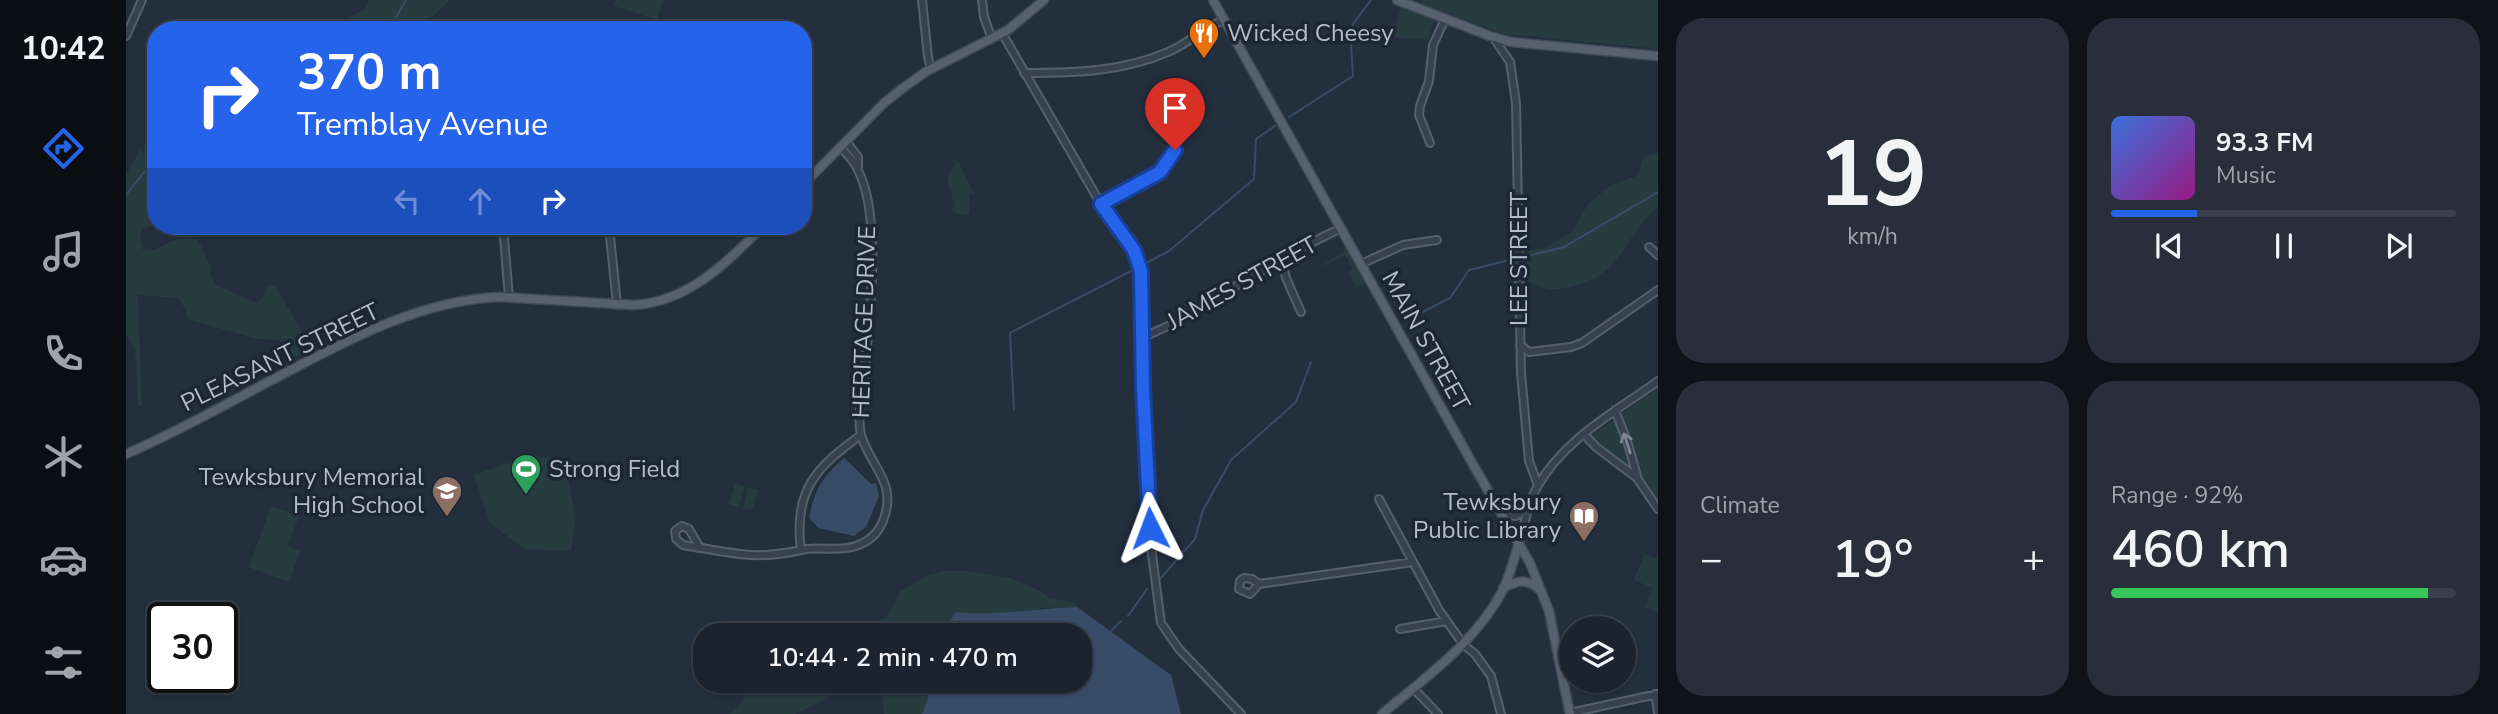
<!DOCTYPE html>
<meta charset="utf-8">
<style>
:root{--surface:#1b232e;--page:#282f3a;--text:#f1f3f6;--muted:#a0a4aa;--line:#39404a;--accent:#2563eb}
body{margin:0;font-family:"Nunito Sans",sans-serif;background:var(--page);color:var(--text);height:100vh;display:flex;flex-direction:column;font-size:26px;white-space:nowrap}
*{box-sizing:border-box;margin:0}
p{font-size:23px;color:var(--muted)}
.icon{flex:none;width:38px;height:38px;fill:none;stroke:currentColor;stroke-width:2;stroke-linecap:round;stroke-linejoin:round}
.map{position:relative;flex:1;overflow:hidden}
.details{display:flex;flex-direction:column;gap:18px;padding:18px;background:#0f1319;width:840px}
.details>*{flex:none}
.top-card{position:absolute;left:21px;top:21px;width:665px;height:214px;border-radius:28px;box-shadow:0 2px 5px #0004,0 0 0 2px var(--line);background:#2563eb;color:#fff;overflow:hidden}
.fabs{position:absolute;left:1433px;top:616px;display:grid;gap:14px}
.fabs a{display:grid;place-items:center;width:77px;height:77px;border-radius:50%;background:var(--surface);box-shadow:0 2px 5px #0004,0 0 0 2px var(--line);font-size:35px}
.speed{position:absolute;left:21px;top:602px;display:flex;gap:14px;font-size:35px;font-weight:700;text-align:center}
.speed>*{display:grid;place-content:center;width:91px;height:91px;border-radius:50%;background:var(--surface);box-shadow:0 2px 5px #0004,0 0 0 2px var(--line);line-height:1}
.speed .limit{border:4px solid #111;border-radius:10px;background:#fff;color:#111}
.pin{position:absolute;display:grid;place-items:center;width:60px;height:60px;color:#fff;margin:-72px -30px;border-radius:50% 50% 50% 0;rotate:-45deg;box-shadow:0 0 7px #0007}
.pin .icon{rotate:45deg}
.me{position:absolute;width:77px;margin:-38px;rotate:357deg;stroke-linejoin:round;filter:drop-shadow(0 0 5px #0008)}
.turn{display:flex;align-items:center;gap:24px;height:147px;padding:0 35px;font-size:32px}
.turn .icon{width:91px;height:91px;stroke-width:2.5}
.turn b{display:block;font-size:49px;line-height:60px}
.lanes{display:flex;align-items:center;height:66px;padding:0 35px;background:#0003;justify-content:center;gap:35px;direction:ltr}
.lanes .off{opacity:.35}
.big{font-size:52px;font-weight:600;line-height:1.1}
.details .card{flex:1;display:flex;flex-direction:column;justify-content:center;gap:10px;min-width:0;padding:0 24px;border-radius:28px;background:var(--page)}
.details .dial{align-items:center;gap:0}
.dial b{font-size:91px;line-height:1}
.song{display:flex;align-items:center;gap:21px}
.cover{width:84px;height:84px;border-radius:10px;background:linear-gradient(135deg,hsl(220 70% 55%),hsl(310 70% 35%))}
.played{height:7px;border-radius:4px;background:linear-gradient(90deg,var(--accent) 25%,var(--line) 25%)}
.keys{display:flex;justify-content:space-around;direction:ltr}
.heat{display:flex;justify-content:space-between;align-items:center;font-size:38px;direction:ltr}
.charge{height:10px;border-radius:5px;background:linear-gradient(90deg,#34c759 92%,var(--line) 0)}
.details .tiles{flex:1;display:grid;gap:18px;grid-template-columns:repeat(2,1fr)}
.trip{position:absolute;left:567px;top:623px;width:399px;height:70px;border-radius:28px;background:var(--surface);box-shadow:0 2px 5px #0004,0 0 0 2px var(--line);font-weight:600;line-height:70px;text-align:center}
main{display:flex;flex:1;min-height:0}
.dock{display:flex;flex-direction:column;width:126px;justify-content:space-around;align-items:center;background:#0b0e12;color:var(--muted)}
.dock .icon{width:49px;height:49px}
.dock .current{color:var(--accent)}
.dock b{font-size:32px;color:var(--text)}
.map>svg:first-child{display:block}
.green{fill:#263c3f}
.water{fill:#394c67}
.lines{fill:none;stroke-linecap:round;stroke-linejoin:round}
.stream{stroke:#394c67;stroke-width:2}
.minor-casing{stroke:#565f6c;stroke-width:10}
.major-casing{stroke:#414a57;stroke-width:11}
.minor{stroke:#38414e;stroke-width:6}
.major{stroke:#56606e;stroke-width:8}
.oneway{stroke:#7c8592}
.route-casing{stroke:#184099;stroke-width:18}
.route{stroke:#2563eb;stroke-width:12}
.labels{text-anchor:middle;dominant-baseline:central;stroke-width:7;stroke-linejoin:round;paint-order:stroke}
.poi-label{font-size:24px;fill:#b4bcc9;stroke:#1d2633;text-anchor:start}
.street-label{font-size:24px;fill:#b4bcc9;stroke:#1d2633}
</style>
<main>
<nav class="dock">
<b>10:42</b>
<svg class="icon current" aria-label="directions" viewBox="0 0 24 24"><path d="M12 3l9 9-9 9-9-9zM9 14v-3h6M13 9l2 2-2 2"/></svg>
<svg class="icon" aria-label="music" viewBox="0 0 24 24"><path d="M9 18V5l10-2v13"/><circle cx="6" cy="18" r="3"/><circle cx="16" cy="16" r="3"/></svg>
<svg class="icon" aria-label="phone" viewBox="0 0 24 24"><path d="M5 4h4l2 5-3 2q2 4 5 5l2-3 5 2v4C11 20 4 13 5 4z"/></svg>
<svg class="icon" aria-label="climate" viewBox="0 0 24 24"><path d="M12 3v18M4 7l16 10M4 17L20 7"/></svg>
<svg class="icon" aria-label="car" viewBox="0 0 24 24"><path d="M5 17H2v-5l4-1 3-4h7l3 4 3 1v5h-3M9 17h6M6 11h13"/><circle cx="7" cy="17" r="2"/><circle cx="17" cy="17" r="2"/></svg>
<svg class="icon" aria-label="filters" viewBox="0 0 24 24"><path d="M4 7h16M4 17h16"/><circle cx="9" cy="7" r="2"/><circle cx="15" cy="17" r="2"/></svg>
</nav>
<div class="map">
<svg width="1532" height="714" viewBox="0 0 1532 714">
<rect width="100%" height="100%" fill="#242f3e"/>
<path class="green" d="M243,0H324L307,16L284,28L191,30L205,22L215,25L219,19L239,9Z
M490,0H537L531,20L488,6Z
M1297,0H1532V49L1379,34L1295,4Z
M1275,8L1308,20L1302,40L1266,37Z
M30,124V225L16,229L14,239L17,250C39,253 43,232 72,240L85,267L84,273L90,285L131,303L137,297L140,286L149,285L186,349L184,353L172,357L165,355L161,346L153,340L130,339L62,319L60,310L52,298L12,295L16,405L12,406L9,348L0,336V175L15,148L17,155L20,135Z
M1532,153V207C1500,233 1496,273 1452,285C1424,292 1420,291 1396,277L1398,251L1416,249L1446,232L1462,204L1485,185L1513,175L1517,157Z
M830,162L833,163L848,193L844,194L843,213C835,216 830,215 825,209L829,207L821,178Z
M1219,246L1239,283L1231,287L1222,273L1227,269L1219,255L1185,272L1218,252L1217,248Z
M1532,388V515L1506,480L1457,442Z
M401,457L424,458L439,466L450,518L445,551L398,549L364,523L348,475Z
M609,483L619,486L613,507L603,504Z
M622,487L632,490L626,510L617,508Z
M145,506L173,516L162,546L174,551L163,582L123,567Z
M1518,554L1532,559V612L1519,607L1527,588L1508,580Z
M819,571H839L884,578L912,590L922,597L949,603L951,607L914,608L897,620L830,612L814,635H691L721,623L740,626L752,622L762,616L775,591L802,575Z
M621,681H721L696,701L669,714H604L616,702Z
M747,681H807L797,714H758L756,698Z"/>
<path class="water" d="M718,458L745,484L750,483L753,496L740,527L728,536L693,528L683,518C690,487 695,479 718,458Z
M951,607L1045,675L1055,714H796L801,701L805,681H954V635H814L830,612C870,617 911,608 951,607Z"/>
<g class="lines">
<path class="stream" d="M263,30L280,0
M1163,117L1227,76L1224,28L1245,0
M0,195L30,157
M1402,256L1438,247L1532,192
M1020,263L1043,251L1128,179L1130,139L1149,126
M1279,321L1324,298L1343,270L1384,260
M888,410L884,333L1009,269
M1033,580L1069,539L1077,510L1105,460L1170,402L1185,362
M1002,616L1021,589
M984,632L995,621"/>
<g class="minor-casing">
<path id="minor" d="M796,0L802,57L805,69
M856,0L858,17L866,39
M876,33L972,199L1012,259L1016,279V361L1025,547L1035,623L1053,649L1115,714
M0,36L16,0
M1367,37L1384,62L1390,103L1395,373L1403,461L1412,485
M898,73C947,73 996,72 1042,52C1062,44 1078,27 1098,20
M720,141L732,157V167
M1304,143L1293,115L1294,106L1303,81L1307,45L1319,19
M714,147C720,153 727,160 731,168C758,219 742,324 738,381C736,398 731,418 735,435C690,467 667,491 675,550C693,546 711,552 730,546C742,542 752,533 757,521C772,482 745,468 735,435
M975,204L1034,172L1050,150
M377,226L383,298
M483,226L491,305
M1523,247L1532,255
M1156,259L1160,278L1175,312
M1235,264L1277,245L1311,240
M1016,338L1046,324L1169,251L1215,228
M1394,345L1403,352L1445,347L1456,343L1532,290
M1489,410L1502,444L1511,476
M1458,434L1470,447L1511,478L1532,509
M1253,499L1313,610L1337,644L1349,654L1365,676L1375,714
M1376,514L1390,516L1403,507
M556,526L563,529L574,548L557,545L550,539L549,531Z
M1393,543C1398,525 1402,504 1411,487C1438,439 1489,412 1532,381
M576,548C615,555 635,559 675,550
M1133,584L1124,594L1113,589L1114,581L1118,578L1126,579L1133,584L1287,562
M1274,629L1321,621
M1287,688L1312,714
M1529,694L1532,713
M1444,713L1532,694"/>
</g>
<g class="major-casing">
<path id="major" d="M1087,0L1349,468L1404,563L1423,611L1444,714
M1271,0L1364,36L1385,42L1532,56
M677,185L758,103L777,88L801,71L882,30L918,0
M0,454C56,430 109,399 163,371C229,336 298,300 374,297L508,305C562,302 602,262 637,226
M1377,588C1393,580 1402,578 1415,591
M1256,714C1300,677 1350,642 1377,590C1384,575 1388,559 1393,543"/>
</g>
<use href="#minor" class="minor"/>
<use href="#major" class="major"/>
</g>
<defs><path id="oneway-shaft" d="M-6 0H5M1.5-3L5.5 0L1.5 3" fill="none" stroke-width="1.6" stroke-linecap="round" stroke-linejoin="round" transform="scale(1.75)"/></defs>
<use class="oneway" href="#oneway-shaft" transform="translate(1501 443) rotate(-108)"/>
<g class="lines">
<g class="route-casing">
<path id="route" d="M1024,528L1017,388L1015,271L1008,250L975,204L1034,172L1049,150"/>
</g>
<use href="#route" class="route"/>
</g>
<defs>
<g id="restaurant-pin" transform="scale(1.575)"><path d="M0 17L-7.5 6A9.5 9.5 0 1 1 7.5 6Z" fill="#e8710a" stroke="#1d2633"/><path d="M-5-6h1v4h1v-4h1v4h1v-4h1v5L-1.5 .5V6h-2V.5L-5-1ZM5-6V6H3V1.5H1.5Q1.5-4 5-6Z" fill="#fff"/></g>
<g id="stadium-pin" transform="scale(1.575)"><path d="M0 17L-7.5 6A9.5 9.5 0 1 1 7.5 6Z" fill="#2e9e5b" stroke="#1d2633"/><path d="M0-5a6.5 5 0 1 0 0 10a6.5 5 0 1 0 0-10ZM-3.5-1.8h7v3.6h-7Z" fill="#fff"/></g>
<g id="school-pin" transform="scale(1.575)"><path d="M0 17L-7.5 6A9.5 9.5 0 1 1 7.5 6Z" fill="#8d6e63" stroke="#1d2633"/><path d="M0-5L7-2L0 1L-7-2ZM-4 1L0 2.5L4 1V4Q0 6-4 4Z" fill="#fff"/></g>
<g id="library-pin" transform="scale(1.575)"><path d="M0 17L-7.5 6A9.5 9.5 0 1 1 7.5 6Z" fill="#8d6e63" stroke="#1d2633"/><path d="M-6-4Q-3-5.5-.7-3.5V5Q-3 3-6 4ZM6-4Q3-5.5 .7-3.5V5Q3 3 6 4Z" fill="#fff"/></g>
</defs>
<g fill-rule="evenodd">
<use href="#restaurant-pin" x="1078" y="33"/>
<use href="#stadium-pin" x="400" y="469"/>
<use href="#school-pin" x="321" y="491"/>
<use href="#library-pin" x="1458" y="516"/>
</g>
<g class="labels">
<g class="poi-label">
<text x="1101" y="33">Wicked Cheesy</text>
<text x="423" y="469">Strong Field</text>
<text x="298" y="477" text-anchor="end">Tewksbury Memorial<tspan x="298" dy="28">High School</tspan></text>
<text x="1435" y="502" text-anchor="end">Tewksbury<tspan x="1435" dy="28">Public Library</tspan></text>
</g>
<g class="street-label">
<text transform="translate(1393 259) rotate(-90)">LEE STREET</text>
<text transform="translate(1116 283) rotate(-29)">JAMES STREET</text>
<text transform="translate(738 322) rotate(-88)">HERITAGE DRIVE</text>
<text transform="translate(1300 341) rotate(61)">MAIN STREET</text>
<text transform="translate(154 357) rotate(-26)">PLEASANT STREET</text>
</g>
</g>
</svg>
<div class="fabs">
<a><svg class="icon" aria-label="layers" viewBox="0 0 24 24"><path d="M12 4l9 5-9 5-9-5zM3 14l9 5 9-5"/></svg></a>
</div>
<div class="speed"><div class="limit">30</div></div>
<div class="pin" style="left:1049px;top:150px;background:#d93025"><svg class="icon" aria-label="arrive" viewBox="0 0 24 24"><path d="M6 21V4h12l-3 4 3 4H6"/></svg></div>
<svg class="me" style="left:1024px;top:528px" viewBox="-20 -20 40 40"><path d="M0-17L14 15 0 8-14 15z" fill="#2563eb" stroke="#fff" stroke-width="4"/></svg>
<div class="trip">10:44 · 2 min · 470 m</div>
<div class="top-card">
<div class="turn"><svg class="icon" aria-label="right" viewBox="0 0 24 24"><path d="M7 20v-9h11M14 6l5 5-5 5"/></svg><div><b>370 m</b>Tremblay Avenue</div></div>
<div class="lanes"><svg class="icon off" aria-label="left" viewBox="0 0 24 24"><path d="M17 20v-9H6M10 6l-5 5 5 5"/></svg><svg class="icon off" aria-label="ahead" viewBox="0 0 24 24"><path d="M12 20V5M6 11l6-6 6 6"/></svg><svg class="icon" aria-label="right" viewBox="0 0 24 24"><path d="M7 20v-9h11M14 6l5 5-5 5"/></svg></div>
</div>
</div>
<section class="details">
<div class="tiles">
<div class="card dial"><b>19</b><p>km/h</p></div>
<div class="card">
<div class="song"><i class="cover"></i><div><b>93.3 FM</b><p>Music</p></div></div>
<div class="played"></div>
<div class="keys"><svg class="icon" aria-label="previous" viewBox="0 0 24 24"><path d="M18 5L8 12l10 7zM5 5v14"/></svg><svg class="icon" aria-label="pause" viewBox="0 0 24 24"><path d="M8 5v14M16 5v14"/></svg><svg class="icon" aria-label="next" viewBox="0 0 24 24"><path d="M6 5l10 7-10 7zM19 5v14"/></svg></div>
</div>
<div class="card"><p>Climate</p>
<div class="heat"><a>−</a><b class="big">19°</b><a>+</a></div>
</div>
<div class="card"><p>Range · 92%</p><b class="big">460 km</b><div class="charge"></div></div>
</div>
</section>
</main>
